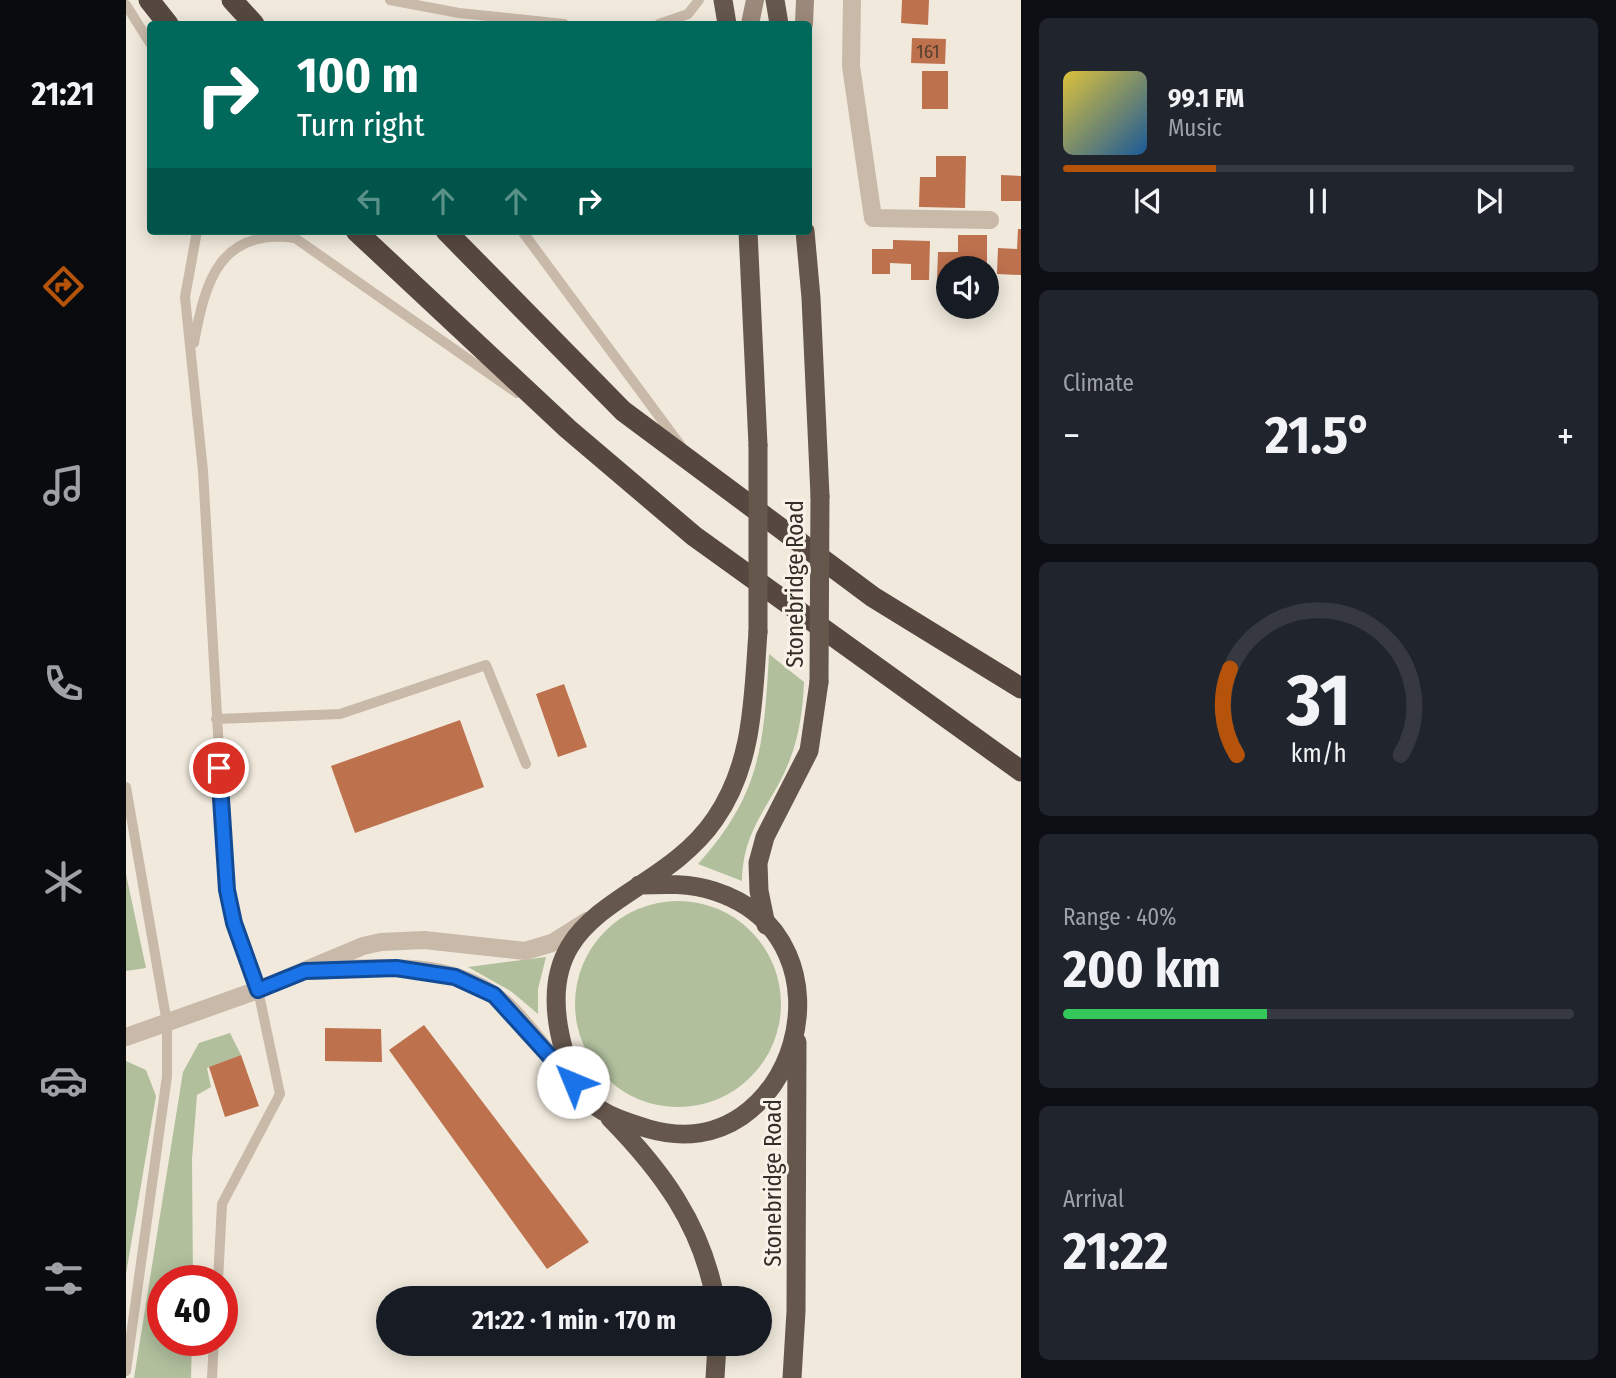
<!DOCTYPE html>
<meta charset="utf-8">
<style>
:root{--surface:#171b24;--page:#20242c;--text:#f1f3f6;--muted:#9ea1a6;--line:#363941;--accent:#b45309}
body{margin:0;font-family:"Fira Sans Condensed",sans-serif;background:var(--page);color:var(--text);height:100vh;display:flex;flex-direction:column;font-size:26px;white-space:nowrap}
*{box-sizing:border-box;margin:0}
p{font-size:23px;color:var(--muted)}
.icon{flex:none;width:38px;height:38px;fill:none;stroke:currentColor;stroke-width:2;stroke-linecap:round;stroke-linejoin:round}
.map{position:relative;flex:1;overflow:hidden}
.drawer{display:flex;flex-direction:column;gap:18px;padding:18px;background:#0d0f14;width:595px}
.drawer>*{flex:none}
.guide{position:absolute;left:21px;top:21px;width:665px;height:214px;border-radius:7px;box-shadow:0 4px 18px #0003;background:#00695c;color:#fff;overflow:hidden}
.tools{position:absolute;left:810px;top:256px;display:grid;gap:14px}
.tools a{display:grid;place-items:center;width:63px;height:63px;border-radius:50%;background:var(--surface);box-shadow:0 4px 18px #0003;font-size:35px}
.speed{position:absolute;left:21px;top:1265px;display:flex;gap:14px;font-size:35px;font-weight:700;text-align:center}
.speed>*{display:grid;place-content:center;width:91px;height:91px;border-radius:50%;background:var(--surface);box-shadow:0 4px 18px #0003;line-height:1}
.speed .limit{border:10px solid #d22;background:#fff;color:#111}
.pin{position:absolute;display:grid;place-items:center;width:60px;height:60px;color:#fff;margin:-30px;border:4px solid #fff;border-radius:50%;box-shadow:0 2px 7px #0007}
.me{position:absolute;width:77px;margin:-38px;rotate:315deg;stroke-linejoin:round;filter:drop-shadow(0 0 5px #0008)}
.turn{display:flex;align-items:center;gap:24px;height:147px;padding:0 35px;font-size:32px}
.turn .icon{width:91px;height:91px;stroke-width:2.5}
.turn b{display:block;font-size:49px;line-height:60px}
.lanes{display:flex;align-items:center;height:66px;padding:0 35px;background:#0003;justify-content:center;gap:35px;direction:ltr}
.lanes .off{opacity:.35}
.big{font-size:52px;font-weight:700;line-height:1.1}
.drawer .tile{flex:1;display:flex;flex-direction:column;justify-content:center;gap:10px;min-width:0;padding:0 24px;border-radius:10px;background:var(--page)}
.drawer .dial{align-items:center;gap:0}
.dial svg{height:182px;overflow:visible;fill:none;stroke:var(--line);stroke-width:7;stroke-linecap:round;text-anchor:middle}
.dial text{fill:var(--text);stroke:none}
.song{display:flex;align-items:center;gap:21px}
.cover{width:84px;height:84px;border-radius:10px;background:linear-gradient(135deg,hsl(50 70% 55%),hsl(210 70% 35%))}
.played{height:7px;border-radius:4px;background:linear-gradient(90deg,var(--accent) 30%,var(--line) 30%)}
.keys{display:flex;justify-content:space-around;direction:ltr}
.heat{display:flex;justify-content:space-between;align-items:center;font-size:38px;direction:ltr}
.charge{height:10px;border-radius:5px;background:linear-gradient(90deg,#34c759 40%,var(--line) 0)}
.trip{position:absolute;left:250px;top:1286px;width:396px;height:70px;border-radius:35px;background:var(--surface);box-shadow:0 4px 18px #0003;font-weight:700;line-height:70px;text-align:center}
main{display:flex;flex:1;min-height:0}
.menu{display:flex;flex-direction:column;width:126px;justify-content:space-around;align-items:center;background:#090b0e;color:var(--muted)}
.menu .icon{width:49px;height:49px}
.menu .current{color:var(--accent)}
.menu b{font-size:32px;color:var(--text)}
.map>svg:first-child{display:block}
.green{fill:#b1bf9d}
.building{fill:#be714d}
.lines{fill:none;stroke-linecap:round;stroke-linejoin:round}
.service{stroke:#c8b9a9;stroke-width:10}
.minor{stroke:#c8b9a9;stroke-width:18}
.tertiary{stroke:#c8b9a9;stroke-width:18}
.secondary{stroke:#9b897b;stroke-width:18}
.trunk{stroke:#66574d;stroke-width:19}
.motorway{stroke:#564840;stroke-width:21}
.trunk-bridge{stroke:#66574d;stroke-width:19}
.route-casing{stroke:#114b97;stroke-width:18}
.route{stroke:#1a73e8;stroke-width:12}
.labels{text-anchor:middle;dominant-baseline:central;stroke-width:6;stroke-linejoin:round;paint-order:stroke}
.number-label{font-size:19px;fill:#573f31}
.street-label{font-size:23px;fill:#352e28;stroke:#f8f2e9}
</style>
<main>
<nav class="menu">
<b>21:21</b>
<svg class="icon current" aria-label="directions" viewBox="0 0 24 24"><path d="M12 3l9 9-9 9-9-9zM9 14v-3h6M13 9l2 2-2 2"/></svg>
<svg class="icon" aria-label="music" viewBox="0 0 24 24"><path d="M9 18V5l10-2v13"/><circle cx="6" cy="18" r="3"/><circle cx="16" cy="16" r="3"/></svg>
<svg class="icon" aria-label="phone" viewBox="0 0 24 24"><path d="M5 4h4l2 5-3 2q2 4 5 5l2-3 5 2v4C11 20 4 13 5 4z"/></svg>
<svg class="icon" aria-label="climate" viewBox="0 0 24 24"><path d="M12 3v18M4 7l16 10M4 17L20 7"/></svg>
<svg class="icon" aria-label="car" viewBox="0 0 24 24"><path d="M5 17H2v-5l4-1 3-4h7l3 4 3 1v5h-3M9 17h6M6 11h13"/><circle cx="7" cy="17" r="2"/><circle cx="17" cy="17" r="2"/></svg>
<svg class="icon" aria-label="filters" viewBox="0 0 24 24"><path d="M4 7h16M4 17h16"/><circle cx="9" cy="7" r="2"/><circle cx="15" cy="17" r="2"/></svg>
</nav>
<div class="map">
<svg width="895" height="1378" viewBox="0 0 895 1378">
<rect width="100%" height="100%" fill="#f0e9dc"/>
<path class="green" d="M643,654L678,682C677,709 673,737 663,762C645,807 617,827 616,881L572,864C635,794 638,744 643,654Z
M0,874L20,968L0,971Z
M449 1004a103 103 0 1 1 206 0a103 103 0 1 1-206 0Z
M420,957L412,989V1014L386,992L342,967Z
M104,1033L115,1055L81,1068L85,1087L71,1095L66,1159L67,1281H37V1340L66,1341L65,1378H8L57,1072L73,1043Z
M0,1061L20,1070L30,1096L0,1274Z"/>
<path class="building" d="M776,0H803L802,25L775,23Z
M786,38L820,39L819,64L785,63Z
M796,71H822V109H796Z
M810,156H840L839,208L793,207L794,177H810Z
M875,175L895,176V201H875Z
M892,229H895V275L871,274L872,248L891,249Z
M832,235H861V268H822V280H811L812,252H832Z
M767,240L804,241L803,280H785V264L764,263V274H746V249H767Z
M438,684L461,747L432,757L410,694Z
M334,720L358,787L229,833L205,766Z
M298,1025L463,1242L421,1269L263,1050Z
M199,1028L255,1029L256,1062L199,1061Z
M115,1055L133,1106L99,1117L83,1067Z"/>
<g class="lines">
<path class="service" d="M264,0L333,13L438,24
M0,5L24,43
M533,24L562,14L573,0
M71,231L59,297L77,471L101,890L108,923L132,990L154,1094L96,1204L92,1281
M396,231L555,446
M68,343C79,281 94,228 169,238L391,393
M90,719L214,714L360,665L400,764
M0,787L41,1023V1076L0,1371
M86,1378L88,1340"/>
<path class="minor" d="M726,0L725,66L747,218L864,220"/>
<path class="tertiary" d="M186,971C253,968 333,957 384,1009C407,1032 424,1059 447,1082
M0,1037L132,990L237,946L255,942L298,940L399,951L426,943L461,921"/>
<path class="secondary" d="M624,24L629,0
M678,24L679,0"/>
<path class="trunk" d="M597,0L601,24
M649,0L653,24
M622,231L632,445
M679,231L685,298L694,496
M513,885C539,884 564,883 588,891C738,939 668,1171 523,1129C472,1114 452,1103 438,1051C396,902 528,908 589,819C628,763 627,697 632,632
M640,925L633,891L632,863L639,837L683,751L693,682
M484,1118C536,1171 575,1224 589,1298
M589,1378L591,1344
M666,1378L670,1311L671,1042"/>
<path class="motorway" d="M23,0L42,24
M106,0L128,24
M230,231L442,429L568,536L895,771
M320,231L497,411L747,597L895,688"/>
<path class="trunk-bridge" d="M632,632V445
M693,682L694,496"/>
</g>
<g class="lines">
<g class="route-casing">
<path id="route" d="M93,768L101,890L108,923L132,990L179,971L270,968L329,977L368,995L447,1082"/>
</g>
<use href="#route" class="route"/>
</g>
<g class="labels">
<g class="number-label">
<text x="802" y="51">161</text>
</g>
<g class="street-label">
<text transform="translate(669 584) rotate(-90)">Stonebridge Road</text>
<text transform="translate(647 1183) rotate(-90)">Stonebridge Road</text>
</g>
</g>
</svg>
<div class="tools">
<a><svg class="icon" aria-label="sound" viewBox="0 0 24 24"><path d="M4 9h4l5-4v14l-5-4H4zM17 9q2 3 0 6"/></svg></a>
</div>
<div class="speed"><div class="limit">40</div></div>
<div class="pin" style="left:93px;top:768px;background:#d93025"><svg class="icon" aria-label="arrive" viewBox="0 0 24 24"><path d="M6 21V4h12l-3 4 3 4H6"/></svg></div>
<svg class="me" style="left:447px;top:1082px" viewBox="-20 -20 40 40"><circle r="19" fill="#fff"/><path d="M0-13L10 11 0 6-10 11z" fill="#1a73e8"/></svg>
<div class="trip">21:22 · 1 min · 170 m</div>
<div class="guide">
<div class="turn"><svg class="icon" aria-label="right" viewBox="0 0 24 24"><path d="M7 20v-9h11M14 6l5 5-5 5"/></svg><div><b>100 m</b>Turn right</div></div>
<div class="lanes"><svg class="icon off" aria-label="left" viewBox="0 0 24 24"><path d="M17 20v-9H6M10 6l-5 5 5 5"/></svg><svg class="icon off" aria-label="ahead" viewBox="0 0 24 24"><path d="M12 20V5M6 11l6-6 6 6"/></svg><svg class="icon off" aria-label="ahead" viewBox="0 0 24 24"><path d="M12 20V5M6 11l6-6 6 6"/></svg><svg class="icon" aria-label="right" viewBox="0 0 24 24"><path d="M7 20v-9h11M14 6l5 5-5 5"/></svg></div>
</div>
</div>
<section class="drawer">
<div class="tile">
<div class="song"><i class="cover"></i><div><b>99.1 FM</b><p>Music</p></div></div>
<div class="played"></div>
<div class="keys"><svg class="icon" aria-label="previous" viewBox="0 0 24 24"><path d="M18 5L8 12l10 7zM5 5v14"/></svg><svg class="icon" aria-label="pause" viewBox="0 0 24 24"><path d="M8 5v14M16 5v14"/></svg><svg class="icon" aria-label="next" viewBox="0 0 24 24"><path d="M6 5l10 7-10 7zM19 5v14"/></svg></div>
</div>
<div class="tile"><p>Climate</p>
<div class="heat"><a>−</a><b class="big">21.5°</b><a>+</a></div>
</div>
<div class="tile dial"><svg viewBox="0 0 100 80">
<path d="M14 69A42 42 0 1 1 86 69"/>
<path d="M14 69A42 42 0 0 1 11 31" stroke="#b45309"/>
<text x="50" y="56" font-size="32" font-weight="700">31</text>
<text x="50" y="72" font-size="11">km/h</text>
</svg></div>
<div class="tile"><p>Range · 40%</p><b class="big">200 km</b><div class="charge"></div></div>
<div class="tile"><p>Arrival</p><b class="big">21:22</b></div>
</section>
</main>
